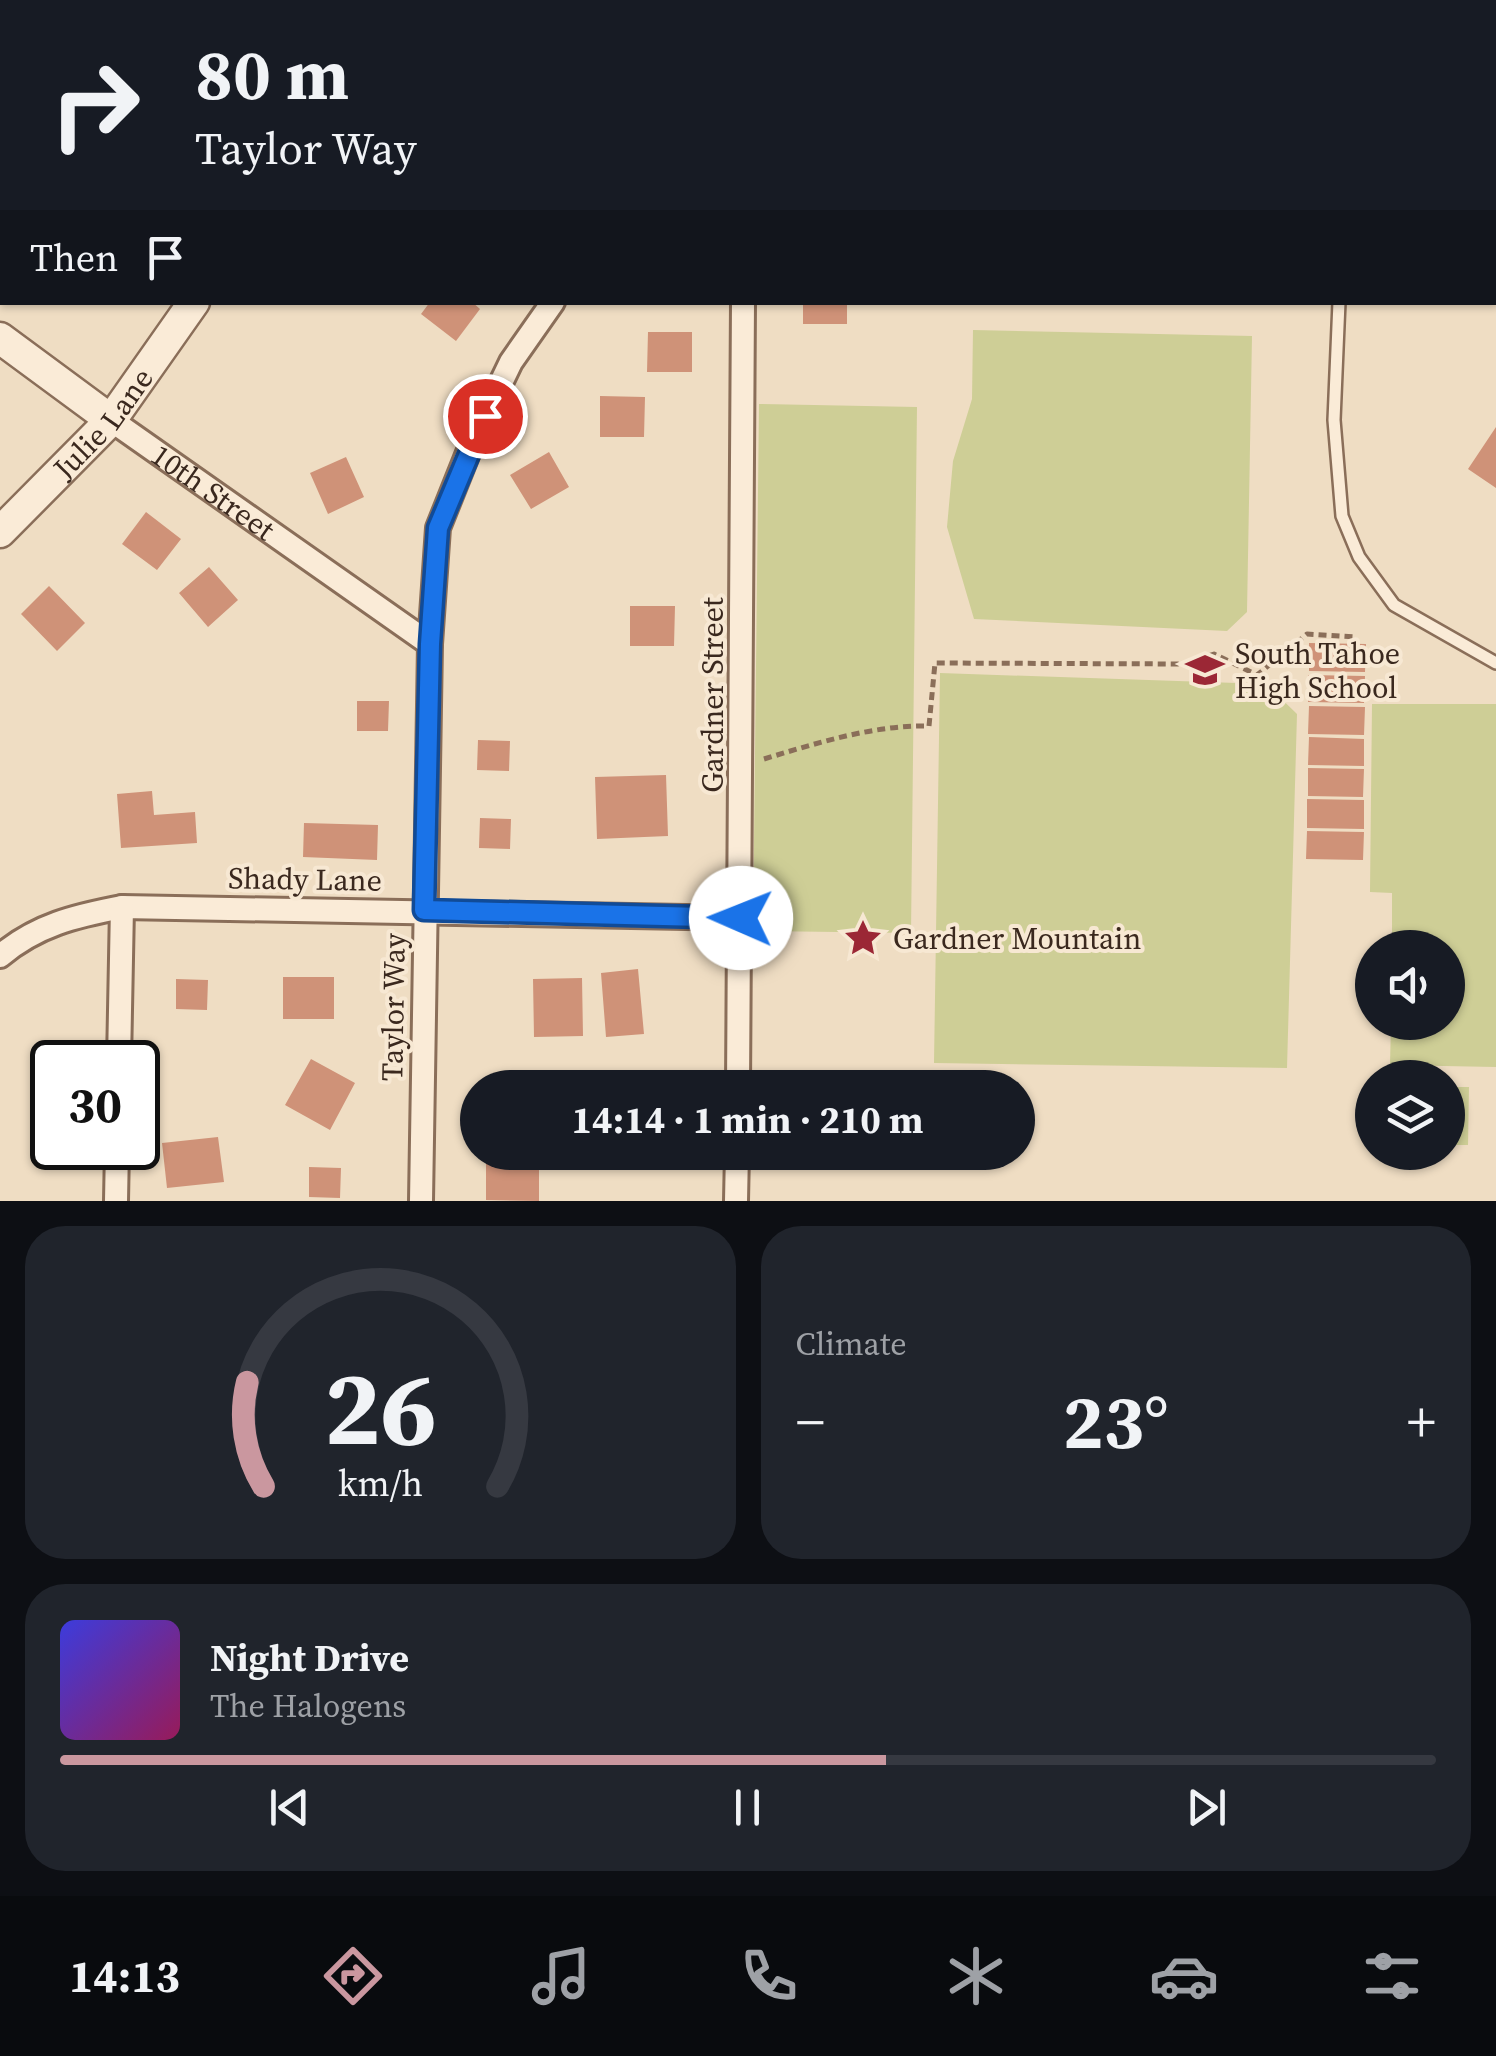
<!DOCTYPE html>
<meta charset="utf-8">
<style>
:root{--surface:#171b24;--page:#20242c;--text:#f1f3f6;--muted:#9ea1a6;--line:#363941;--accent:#ca979f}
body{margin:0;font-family:"Source Serif 4",serif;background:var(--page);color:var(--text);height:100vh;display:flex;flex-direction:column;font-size:38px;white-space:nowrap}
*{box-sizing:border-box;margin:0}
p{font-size:32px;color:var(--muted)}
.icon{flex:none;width:55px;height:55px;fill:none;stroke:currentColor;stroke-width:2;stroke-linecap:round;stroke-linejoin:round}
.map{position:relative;height:1201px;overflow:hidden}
.side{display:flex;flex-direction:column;gap:25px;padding:25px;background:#0d0f14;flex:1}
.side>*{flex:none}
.top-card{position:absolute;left:0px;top:0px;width:1498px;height:305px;box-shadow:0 2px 8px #0004;background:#171b24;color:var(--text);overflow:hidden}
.controls{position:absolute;left:1355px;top:930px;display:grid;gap:20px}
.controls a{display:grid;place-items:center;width:110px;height:110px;border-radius:50%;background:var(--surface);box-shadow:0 2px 8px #0004;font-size:50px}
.speed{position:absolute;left:30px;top:1040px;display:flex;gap:20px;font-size:50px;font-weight:700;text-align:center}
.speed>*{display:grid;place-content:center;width:130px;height:130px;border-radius:50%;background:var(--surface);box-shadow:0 2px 8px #0004;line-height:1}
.speed .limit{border:5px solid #111;border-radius:15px;background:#fff;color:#111}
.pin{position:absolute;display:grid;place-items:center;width:85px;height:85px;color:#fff;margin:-42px;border:5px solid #fff;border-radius:50%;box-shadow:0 2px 10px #0007}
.me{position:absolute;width:110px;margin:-55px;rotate:271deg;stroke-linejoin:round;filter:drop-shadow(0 0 8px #0008)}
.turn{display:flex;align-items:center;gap:35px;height:210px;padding:0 30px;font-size:45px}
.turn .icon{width:130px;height:130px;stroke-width:2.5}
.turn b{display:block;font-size:70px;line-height:85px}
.then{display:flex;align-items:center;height:95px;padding:0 30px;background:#0003;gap:20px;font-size:38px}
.big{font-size:75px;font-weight:700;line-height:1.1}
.side .widget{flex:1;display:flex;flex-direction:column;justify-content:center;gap:15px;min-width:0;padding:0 35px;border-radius:40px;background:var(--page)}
.side .dial{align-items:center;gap:0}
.dial svg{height:260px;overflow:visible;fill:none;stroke:var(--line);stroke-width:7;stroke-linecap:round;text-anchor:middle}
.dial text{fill:var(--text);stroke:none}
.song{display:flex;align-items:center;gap:30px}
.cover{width:120px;height:120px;border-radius:15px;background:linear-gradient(135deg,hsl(240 70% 55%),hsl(330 70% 35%))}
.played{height:10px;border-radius:5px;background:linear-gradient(90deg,var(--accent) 60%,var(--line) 60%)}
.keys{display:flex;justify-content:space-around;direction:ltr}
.heat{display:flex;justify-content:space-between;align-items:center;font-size:55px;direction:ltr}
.side .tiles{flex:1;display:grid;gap:25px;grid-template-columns:1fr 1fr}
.widget:last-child{grid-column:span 2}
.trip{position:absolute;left:460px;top:1070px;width:575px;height:100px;border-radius:50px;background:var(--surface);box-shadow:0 2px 8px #0004;font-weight:700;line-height:100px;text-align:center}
.tab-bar{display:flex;height:160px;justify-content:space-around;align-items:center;background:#090b0e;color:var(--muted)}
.tab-bar .icon{width:70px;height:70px}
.tab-bar .on{color:var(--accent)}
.tab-bar b{font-size:45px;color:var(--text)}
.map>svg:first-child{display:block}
.green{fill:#cece96}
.building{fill:#cf9278}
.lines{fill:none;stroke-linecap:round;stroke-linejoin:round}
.service-casing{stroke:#8a6e59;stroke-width:16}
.minor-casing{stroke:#8a6e59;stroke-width:28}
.tertiary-casing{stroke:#8a6e59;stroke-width:35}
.path{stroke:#8a6e59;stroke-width:5;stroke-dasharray:8 5;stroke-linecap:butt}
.service{stroke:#faebd7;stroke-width:11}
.minor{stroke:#faebd7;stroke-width:22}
.tertiary{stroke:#faebd7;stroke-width:30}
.route-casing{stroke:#114b97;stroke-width:25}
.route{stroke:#1a73e8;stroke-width:18}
.labels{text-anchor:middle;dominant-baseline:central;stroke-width:8;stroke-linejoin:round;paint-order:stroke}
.street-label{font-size:30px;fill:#3a281e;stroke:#f7e8d3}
.poi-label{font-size:30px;fill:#3a281e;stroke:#f7e8d3;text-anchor:start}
</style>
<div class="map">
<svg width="1496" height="1201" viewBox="0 0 1496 1201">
<rect width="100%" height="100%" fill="#efddc3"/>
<path class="green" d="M973,330L1252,336L1247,612L1227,631L974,619L947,527L953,461L972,399Z
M759,404L917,407L911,933L753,931Z
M940,673L1266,684L1297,714L1287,1068L934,1063Z
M1372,704H1496V1067L1390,1065L1391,1023L1448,1022V948L1392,947V893L1370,892Z
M1448,1087H1469L1468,1145H1448Z"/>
<path class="building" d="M430,302H472L480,309L456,341L421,314Z
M803,302H847V324H803Z
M648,332H692V372H647Z
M600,396L645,397L644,437H600Z
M1496,427V488L1468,469Z
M549,452L569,487L531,509L510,475Z
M346,457L364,497L328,514L310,473Z
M146,512L181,539L157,570L122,544Z
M209,567L238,600L208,627L179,593Z
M49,586L85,623L57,651L21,614Z
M630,606H675L674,646H630Z
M1309,643L1366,644L1365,672L1309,671Z
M1308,675L1365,676L1364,703L1308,702Z
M357,701H389L388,731H357Z
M1309,706L1365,707L1364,735L1308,734Z
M1309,737L1364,739V766L1308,765Z
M478,740L510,741L509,771L477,770Z
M1308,768L1364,769L1363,797L1308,796Z
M666,775L668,836L597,839L595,777Z
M152,791L154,815L195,812L197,843L121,848L117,794Z
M1307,799L1364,800V829L1307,828Z
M480,818L511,819L510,849L479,848Z
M304,823L378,825L377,860L303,857Z
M1307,831L1364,832L1363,860L1306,859Z
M638,969L644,1034L606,1037L601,973Z
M283,977H334V1019H283Z
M582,978L583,1036L534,1037L533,979Z
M176,979L208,980L207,1010L176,1009Z
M311,1059L355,1083L330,1130L285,1105Z
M218,1137L224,1182L167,1188L162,1143Z
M486,1161L539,1162V1201L486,1200Z
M309,1167L341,1168L340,1198L309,1197Z"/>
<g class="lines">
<g class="service-casing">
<path id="service" d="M1398,0L1400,2
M1339,302L1334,420L1342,516L1359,557L1394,605L1496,663"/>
</g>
<g class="minor-casing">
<g id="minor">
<path d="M745,2V0"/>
<path d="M1278,2L1280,0"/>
<path d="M1495,262H1496"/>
<path id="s1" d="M111,420L430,644"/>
<path d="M0,956C37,925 75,916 122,907L741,918"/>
<path d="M119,1062L122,907"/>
<path d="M738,1088L743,302"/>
<path d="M116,1201L117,1148"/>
<path d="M421,1201L430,644L438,528L472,443L511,362L553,302"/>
<path d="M736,1201L737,1152"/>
</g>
</g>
<g class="tertiary-casing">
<g id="tertiary">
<path d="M406,2L408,0"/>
<path d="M0,338L111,420"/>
<path id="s2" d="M0,532L111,420L194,302"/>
</g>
</g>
<path class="path" d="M764,759C817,743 873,725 929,726L935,663L1185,664L1214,654L1257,675L1307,634L1357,637"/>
<use href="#service" class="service"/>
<use href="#minor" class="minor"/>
<use href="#tertiary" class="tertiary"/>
</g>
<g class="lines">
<g class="route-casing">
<path id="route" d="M485,416L438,528L430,644L424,910L741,918"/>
</g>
<use href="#route" class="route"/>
</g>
<defs>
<g id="school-bare" transform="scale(3)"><path d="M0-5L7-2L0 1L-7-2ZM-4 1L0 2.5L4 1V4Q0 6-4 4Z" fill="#9b2735" stroke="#f7e8d3" stroke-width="2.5" paint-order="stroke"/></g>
<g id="sight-bare" transform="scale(3)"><path d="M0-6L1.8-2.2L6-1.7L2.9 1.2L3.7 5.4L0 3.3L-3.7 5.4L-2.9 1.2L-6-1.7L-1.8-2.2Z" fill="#9b2735" stroke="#f7e8d3" stroke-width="2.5" paint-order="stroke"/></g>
</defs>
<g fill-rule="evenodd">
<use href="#school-bare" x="1205" y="670"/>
<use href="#sight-bare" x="863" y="938"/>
</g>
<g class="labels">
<g class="street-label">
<text stroke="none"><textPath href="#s2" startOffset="150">Julie Lane</textPath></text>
<text stroke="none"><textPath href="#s1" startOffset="125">10th Street</textPath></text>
<text transform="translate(712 695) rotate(-90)">Gardner Street</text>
<text transform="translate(305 879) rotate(1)">Shady Lane</text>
<text transform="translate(393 1007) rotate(-89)">Taylor Way</text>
</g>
<g class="poi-label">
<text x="1235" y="653">South Tahoe<tspan x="1235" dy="34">High School</tspan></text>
<text x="893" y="938">Gardner Mountain</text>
</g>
</g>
</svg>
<div class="controls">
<a><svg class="icon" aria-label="sound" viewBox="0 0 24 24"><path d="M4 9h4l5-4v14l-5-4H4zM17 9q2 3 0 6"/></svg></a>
<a><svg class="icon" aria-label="layers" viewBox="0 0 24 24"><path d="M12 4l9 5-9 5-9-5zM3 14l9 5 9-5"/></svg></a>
</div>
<div class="speed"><div class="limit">30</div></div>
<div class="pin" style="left:485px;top:416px;background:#d93025"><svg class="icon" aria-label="arrive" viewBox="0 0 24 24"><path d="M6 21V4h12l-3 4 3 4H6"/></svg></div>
<svg class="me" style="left:741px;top:918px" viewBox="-20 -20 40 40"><circle r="19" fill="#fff"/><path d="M0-13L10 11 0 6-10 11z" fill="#1a73e8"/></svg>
<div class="trip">14:14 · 1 min · 210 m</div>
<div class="top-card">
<div class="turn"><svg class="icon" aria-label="right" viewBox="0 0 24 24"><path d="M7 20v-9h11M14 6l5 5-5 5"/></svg><div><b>80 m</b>Taylor Way</div></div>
<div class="then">Then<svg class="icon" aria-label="arrive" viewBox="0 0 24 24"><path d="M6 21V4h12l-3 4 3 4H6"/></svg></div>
</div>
</div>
<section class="side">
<div class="tiles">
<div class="widget dial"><svg viewBox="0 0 100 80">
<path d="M14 69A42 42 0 1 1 86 69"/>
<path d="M14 69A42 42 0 0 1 9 37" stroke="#ca979f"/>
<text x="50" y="56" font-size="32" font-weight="700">26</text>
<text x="50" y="72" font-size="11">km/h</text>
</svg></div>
<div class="widget"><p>Climate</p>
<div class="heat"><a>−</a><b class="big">23°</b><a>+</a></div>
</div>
<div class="widget">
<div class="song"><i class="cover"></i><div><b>Night Drive</b><p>The Halogens</p></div></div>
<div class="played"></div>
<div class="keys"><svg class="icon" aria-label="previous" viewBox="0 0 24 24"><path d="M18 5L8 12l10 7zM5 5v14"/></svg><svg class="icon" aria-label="pause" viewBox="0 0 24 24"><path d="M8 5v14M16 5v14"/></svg><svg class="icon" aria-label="next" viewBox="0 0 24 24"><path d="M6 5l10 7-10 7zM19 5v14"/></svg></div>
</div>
</div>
</section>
<nav class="tab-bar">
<b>14:13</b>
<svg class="icon on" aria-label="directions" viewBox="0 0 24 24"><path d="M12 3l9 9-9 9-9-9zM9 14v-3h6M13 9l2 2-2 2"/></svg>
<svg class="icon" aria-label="music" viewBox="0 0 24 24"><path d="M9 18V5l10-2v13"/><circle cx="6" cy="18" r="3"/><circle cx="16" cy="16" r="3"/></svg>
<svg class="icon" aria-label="phone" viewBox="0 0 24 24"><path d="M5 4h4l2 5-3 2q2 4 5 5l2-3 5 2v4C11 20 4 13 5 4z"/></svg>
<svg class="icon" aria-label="climate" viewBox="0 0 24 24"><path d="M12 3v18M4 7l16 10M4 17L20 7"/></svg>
<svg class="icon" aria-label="car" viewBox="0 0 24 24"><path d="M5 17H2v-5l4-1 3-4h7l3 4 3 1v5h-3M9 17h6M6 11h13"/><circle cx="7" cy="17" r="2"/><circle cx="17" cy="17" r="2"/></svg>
<svg class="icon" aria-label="filters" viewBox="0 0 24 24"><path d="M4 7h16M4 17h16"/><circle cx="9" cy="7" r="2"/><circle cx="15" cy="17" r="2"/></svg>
</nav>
